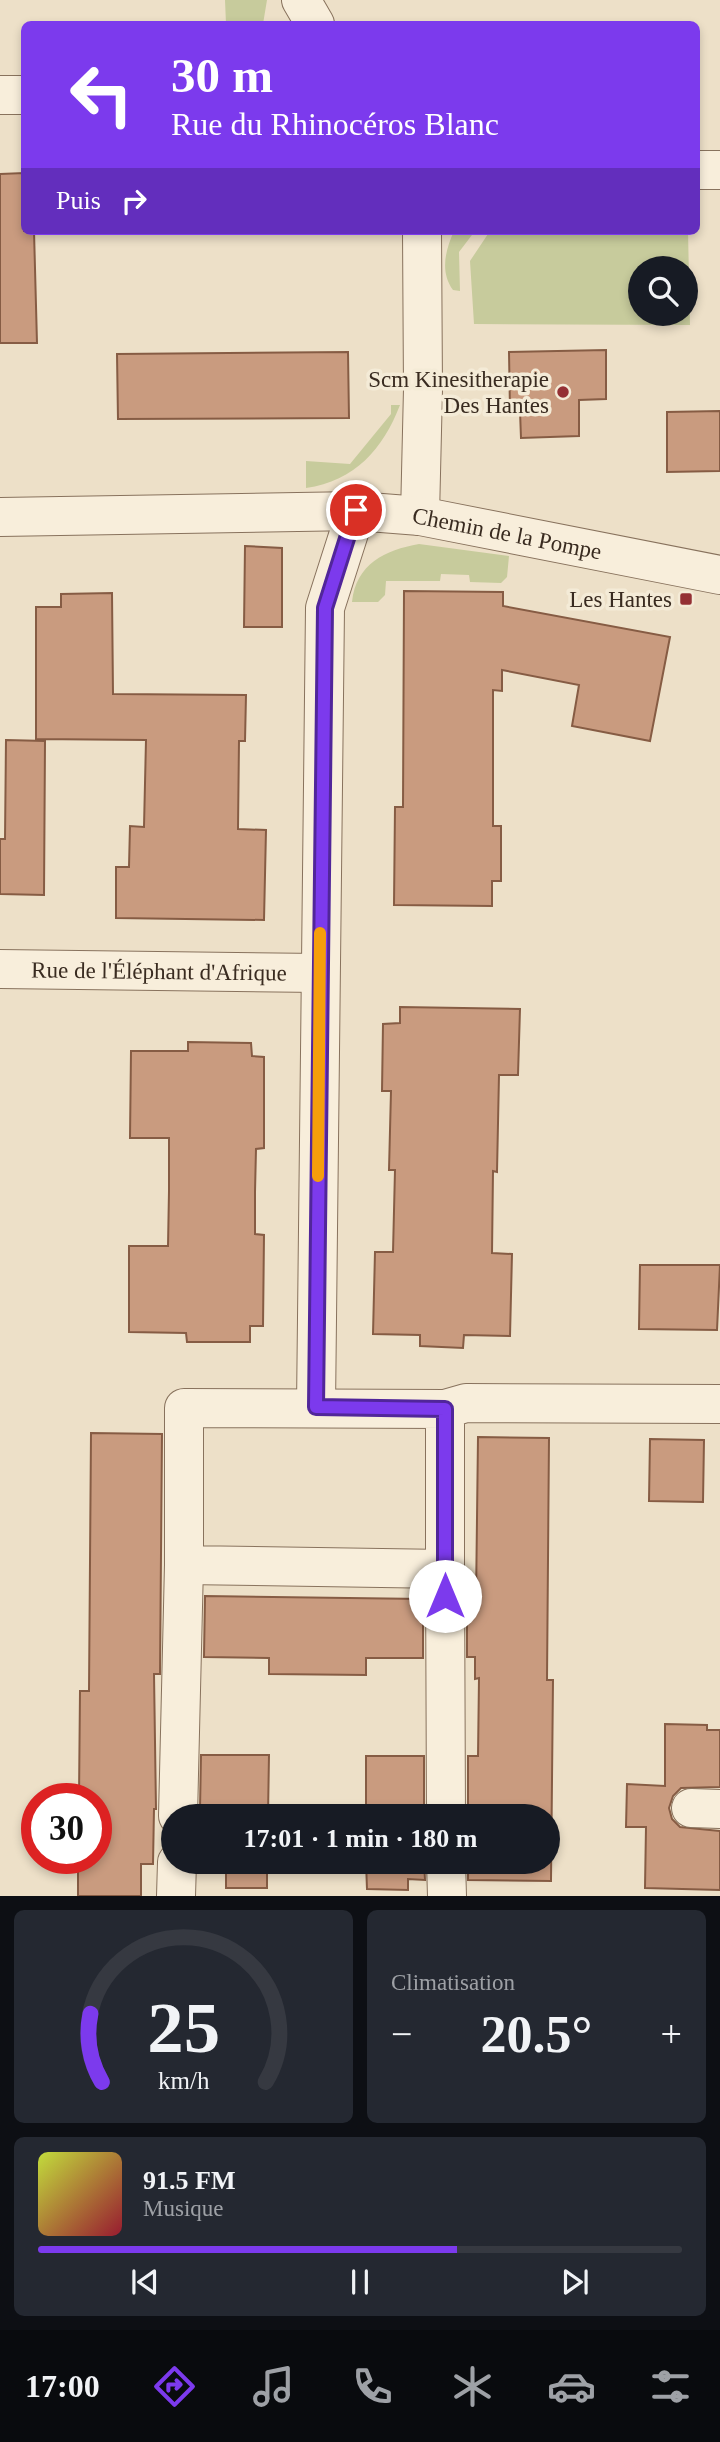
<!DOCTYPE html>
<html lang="fr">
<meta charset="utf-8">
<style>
:root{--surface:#171b24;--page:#242831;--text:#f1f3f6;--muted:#9ea1a6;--line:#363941;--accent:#7c3aed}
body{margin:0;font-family:Georgia,serif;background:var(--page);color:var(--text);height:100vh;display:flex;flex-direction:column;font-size:26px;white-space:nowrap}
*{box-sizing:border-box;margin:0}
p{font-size:23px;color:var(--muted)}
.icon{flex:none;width:38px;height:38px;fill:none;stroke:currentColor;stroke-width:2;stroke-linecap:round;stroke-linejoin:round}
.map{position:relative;height:1896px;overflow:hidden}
.panel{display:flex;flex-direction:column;gap:14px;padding:14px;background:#0d0f14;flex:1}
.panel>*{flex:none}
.guide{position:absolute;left:21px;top:21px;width:679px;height:214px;border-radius:10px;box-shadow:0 4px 10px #0003;background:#7c3aed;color:#fff;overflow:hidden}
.fabs{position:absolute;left:628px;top:256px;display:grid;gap:14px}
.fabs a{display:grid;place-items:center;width:70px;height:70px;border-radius:50%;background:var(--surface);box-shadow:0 4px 10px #0003;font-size:35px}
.speed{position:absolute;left:21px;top:1783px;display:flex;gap:14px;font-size:35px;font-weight:700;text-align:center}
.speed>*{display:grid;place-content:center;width:91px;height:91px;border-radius:50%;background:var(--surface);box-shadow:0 4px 10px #0003;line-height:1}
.speed .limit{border:10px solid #d22;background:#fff;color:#111}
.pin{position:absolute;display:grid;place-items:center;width:60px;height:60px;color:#fff;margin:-30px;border:4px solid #fff;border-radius:50%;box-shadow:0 2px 7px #0007}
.me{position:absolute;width:77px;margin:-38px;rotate:0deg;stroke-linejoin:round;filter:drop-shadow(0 0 5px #0008)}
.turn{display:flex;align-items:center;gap:24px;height:147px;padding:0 35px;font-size:32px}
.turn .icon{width:91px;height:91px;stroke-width:2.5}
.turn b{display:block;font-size:49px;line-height:60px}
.then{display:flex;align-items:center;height:66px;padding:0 35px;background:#0003;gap:14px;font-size:26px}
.big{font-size:52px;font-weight:700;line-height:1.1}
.panel .card{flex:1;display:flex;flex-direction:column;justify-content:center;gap:10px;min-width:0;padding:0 24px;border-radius:10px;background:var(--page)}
.panel .dial{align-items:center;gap:0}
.dial svg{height:182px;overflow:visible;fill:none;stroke:var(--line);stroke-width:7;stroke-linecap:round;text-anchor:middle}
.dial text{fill:var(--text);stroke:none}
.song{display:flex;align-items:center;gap:21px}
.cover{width:84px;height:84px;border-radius:10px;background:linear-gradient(135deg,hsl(70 70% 55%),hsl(350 70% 35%))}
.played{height:7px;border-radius:4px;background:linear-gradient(90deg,var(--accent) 65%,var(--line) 65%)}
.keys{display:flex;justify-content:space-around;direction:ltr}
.heat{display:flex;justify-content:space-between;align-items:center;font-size:38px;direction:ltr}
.panel .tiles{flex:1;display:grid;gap:14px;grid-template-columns:1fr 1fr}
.card:last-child{grid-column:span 2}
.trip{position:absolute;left:161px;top:1804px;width:399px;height:70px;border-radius:35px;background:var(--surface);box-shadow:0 4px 10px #0003;font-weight:700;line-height:70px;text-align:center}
.dock{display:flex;height:112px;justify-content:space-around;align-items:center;background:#090b0e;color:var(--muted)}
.dock .icon{width:49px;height:49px}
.dock .on{color:var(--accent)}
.dock b{font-size:32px;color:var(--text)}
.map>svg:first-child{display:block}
.green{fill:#c7cb9c;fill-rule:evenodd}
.building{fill:#c99b7f;stroke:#865c44;stroke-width:2}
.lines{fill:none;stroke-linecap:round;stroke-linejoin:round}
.minor-casing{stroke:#88725d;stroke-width:40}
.minor{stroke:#f8eedb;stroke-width:38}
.route-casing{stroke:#51269a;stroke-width:18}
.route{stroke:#7c3aed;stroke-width:12}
.slow{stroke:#f59e0b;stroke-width:12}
.poi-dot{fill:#943034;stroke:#f4ebd7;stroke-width:2.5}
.labels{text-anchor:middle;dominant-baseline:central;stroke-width:7;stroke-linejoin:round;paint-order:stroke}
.poi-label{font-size:23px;fill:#392b20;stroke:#f4ebd7;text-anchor:end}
.street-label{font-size:23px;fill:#392b20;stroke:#f4ebd7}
</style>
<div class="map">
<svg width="720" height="1896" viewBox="0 0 720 1896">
<rect width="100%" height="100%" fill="#ede0c8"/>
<path class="green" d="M225,0H267L263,24H226Z
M454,231H475L459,252L460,291L453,290C440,272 445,251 454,231Z
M490,231H688L690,325L474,324L470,261ZM640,268H686V313H640Z
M391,405H400C383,449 355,481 306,488V461L350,464L391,414Z
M419,544L509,556L507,577L501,583L470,582L469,575L441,574L440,581H386L385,595L378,602H352C356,564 385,550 419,544Z"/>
<path class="building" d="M24,173V231H34L37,343H0V174Z
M606,350V399L579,400V436L521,438L520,411H510L509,352Z
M348,352L349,418L118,419L117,354Z
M720,411V471L667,472V412Z
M245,546L282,548V627H244Z
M404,591L503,592V606L670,637L650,741L572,726L579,685L502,670V691L493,690V826H501V881H492V906L394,905L395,807H403Z
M112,593L113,694L246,695L245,741H239L238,829L266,830L264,920L116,918V867H129L130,826L144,827L146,740L36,739V607H61V594Z
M6,740L45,741L44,895L0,894V839H5Z
M400,1007L520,1009L518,1075H499L497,1172L493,1171L492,1253L512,1254L510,1336L464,1335L463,1348L420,1346V1335L373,1334L375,1252H393L395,1170H389L391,1091H382L383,1024L400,1023Z
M188,1042L251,1043L252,1056L264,1057V1148L256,1149L255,1192V1234L264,1235L263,1326H250V1342H187L186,1333L129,1332V1246H168L169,1191V1138H130L131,1051H188Z
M640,1265H720L717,1330L639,1329Z
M91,1433L162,1434L160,1674H154L156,1809H154L153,1864H141V1896H78V1858H96V1799H79L80,1691H89Z
M478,1437L549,1438L547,1680H553L551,1881L468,1880V1862H548V1816H468V1756H478L479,1678L475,1679V1657H467V1599L476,1600Z
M650,1439L704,1440L703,1502L649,1501Z
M205,1596L423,1599V1658H366V1675L269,1674V1658L204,1657Z
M665,1724L707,1725V1730H720V1787L681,1788L673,1796L669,1808L672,1819L680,1827L720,1831V1890L645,1888L646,1827H626L627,1784L665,1786Z
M201,1755H269L268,1816H227V1810L200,1809Z
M366,1756H424V1816H366Z
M226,1862H267V1888H226Z
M366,1862H424L425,1880L408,1879V1890L367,1889Z"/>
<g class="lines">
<g class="minor-casing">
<g id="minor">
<path d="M301,0L315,24"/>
<path d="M0,95H24"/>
<path d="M696,170H720"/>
<path d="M420,516L423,389L422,231"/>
<path id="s1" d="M0,517L356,511L420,516L720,575"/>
<path id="s2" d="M0,969L320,973"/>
<path d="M316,1407L325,608L356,511"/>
<path d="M445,1409V1569L184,1565V1408L445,1409L466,1403L720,1404"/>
<path d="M445,1569L446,1816"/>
<path d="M691,1808L720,1809"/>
<path d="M178,1816L184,1565"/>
<path d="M446,1862L447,1896"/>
<path d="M176,1896L177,1862"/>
</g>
</g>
<use href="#minor" class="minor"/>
</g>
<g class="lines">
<g class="route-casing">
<path id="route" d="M356,510L325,608L316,1407L445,1409V1596"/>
</g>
<use href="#route" class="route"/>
<path class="slow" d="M318,1176L320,933"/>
</g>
<g class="poi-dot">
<circle cx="563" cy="392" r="7"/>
<rect x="679" y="592" width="14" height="14" rx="3.5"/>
</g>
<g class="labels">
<g class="poi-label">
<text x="549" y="379">Scm Kinesitherapie<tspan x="549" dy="26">Des Hantes</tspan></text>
<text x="672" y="599">Les Hantes</text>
</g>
<g class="street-label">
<text stroke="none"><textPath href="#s1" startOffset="509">Chemin de la Pompe</textPath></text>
<text stroke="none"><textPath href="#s2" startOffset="159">Rue de l'Éléphant d'Afrique</textPath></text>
</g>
</g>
</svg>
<div class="fabs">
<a><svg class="icon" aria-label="search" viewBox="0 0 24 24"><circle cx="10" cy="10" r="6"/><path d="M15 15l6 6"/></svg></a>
</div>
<div class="speed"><div class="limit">30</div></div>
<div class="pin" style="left:356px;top:510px;background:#d93025"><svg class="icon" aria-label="arrive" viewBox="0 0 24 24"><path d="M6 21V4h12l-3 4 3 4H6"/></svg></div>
<svg class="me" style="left:445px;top:1596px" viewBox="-20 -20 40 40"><circle r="19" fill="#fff"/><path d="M0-13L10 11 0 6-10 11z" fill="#7c3aed"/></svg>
<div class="trip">17:01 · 1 min · 180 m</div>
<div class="guide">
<div class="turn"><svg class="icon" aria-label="left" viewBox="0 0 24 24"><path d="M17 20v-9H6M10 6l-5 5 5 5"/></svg><div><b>30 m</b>Rue du Rhinocéros Blanc</div></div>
<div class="then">Puis<svg class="icon" aria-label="right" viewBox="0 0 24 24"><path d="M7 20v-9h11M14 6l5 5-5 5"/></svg></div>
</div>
</div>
<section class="panel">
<div class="tiles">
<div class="card dial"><svg viewBox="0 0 100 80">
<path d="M14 69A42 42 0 1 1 86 69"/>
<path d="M14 69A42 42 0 0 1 9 39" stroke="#7c3aed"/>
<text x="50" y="56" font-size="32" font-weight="700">25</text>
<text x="50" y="72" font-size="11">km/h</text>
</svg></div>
<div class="card"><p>Climatisation</p>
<div class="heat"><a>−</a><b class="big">20.5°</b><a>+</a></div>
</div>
<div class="card">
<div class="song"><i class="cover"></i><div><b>91.5 FM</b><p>Musique</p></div></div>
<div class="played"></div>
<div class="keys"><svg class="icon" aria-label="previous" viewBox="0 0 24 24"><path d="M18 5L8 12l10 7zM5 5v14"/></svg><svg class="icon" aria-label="pause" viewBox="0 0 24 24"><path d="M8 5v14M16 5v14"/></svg><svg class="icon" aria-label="next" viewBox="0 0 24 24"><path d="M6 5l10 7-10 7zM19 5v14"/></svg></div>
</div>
</div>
</section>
<nav class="dock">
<b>17:00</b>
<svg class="icon on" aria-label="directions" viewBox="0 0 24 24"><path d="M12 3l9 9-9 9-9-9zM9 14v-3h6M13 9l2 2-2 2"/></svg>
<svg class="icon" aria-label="music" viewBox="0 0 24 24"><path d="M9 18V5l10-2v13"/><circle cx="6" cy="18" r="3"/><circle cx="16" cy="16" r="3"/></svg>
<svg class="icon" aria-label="phone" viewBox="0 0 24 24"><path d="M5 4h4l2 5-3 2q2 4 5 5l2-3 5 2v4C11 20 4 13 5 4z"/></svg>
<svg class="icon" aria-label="climate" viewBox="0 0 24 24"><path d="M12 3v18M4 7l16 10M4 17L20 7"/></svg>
<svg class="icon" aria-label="car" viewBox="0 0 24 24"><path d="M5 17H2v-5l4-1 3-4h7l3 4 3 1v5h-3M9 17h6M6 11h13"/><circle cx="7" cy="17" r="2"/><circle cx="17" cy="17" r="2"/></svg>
<svg class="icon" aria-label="filters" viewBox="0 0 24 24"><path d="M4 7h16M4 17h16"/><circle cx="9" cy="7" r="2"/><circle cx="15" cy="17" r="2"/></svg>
</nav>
